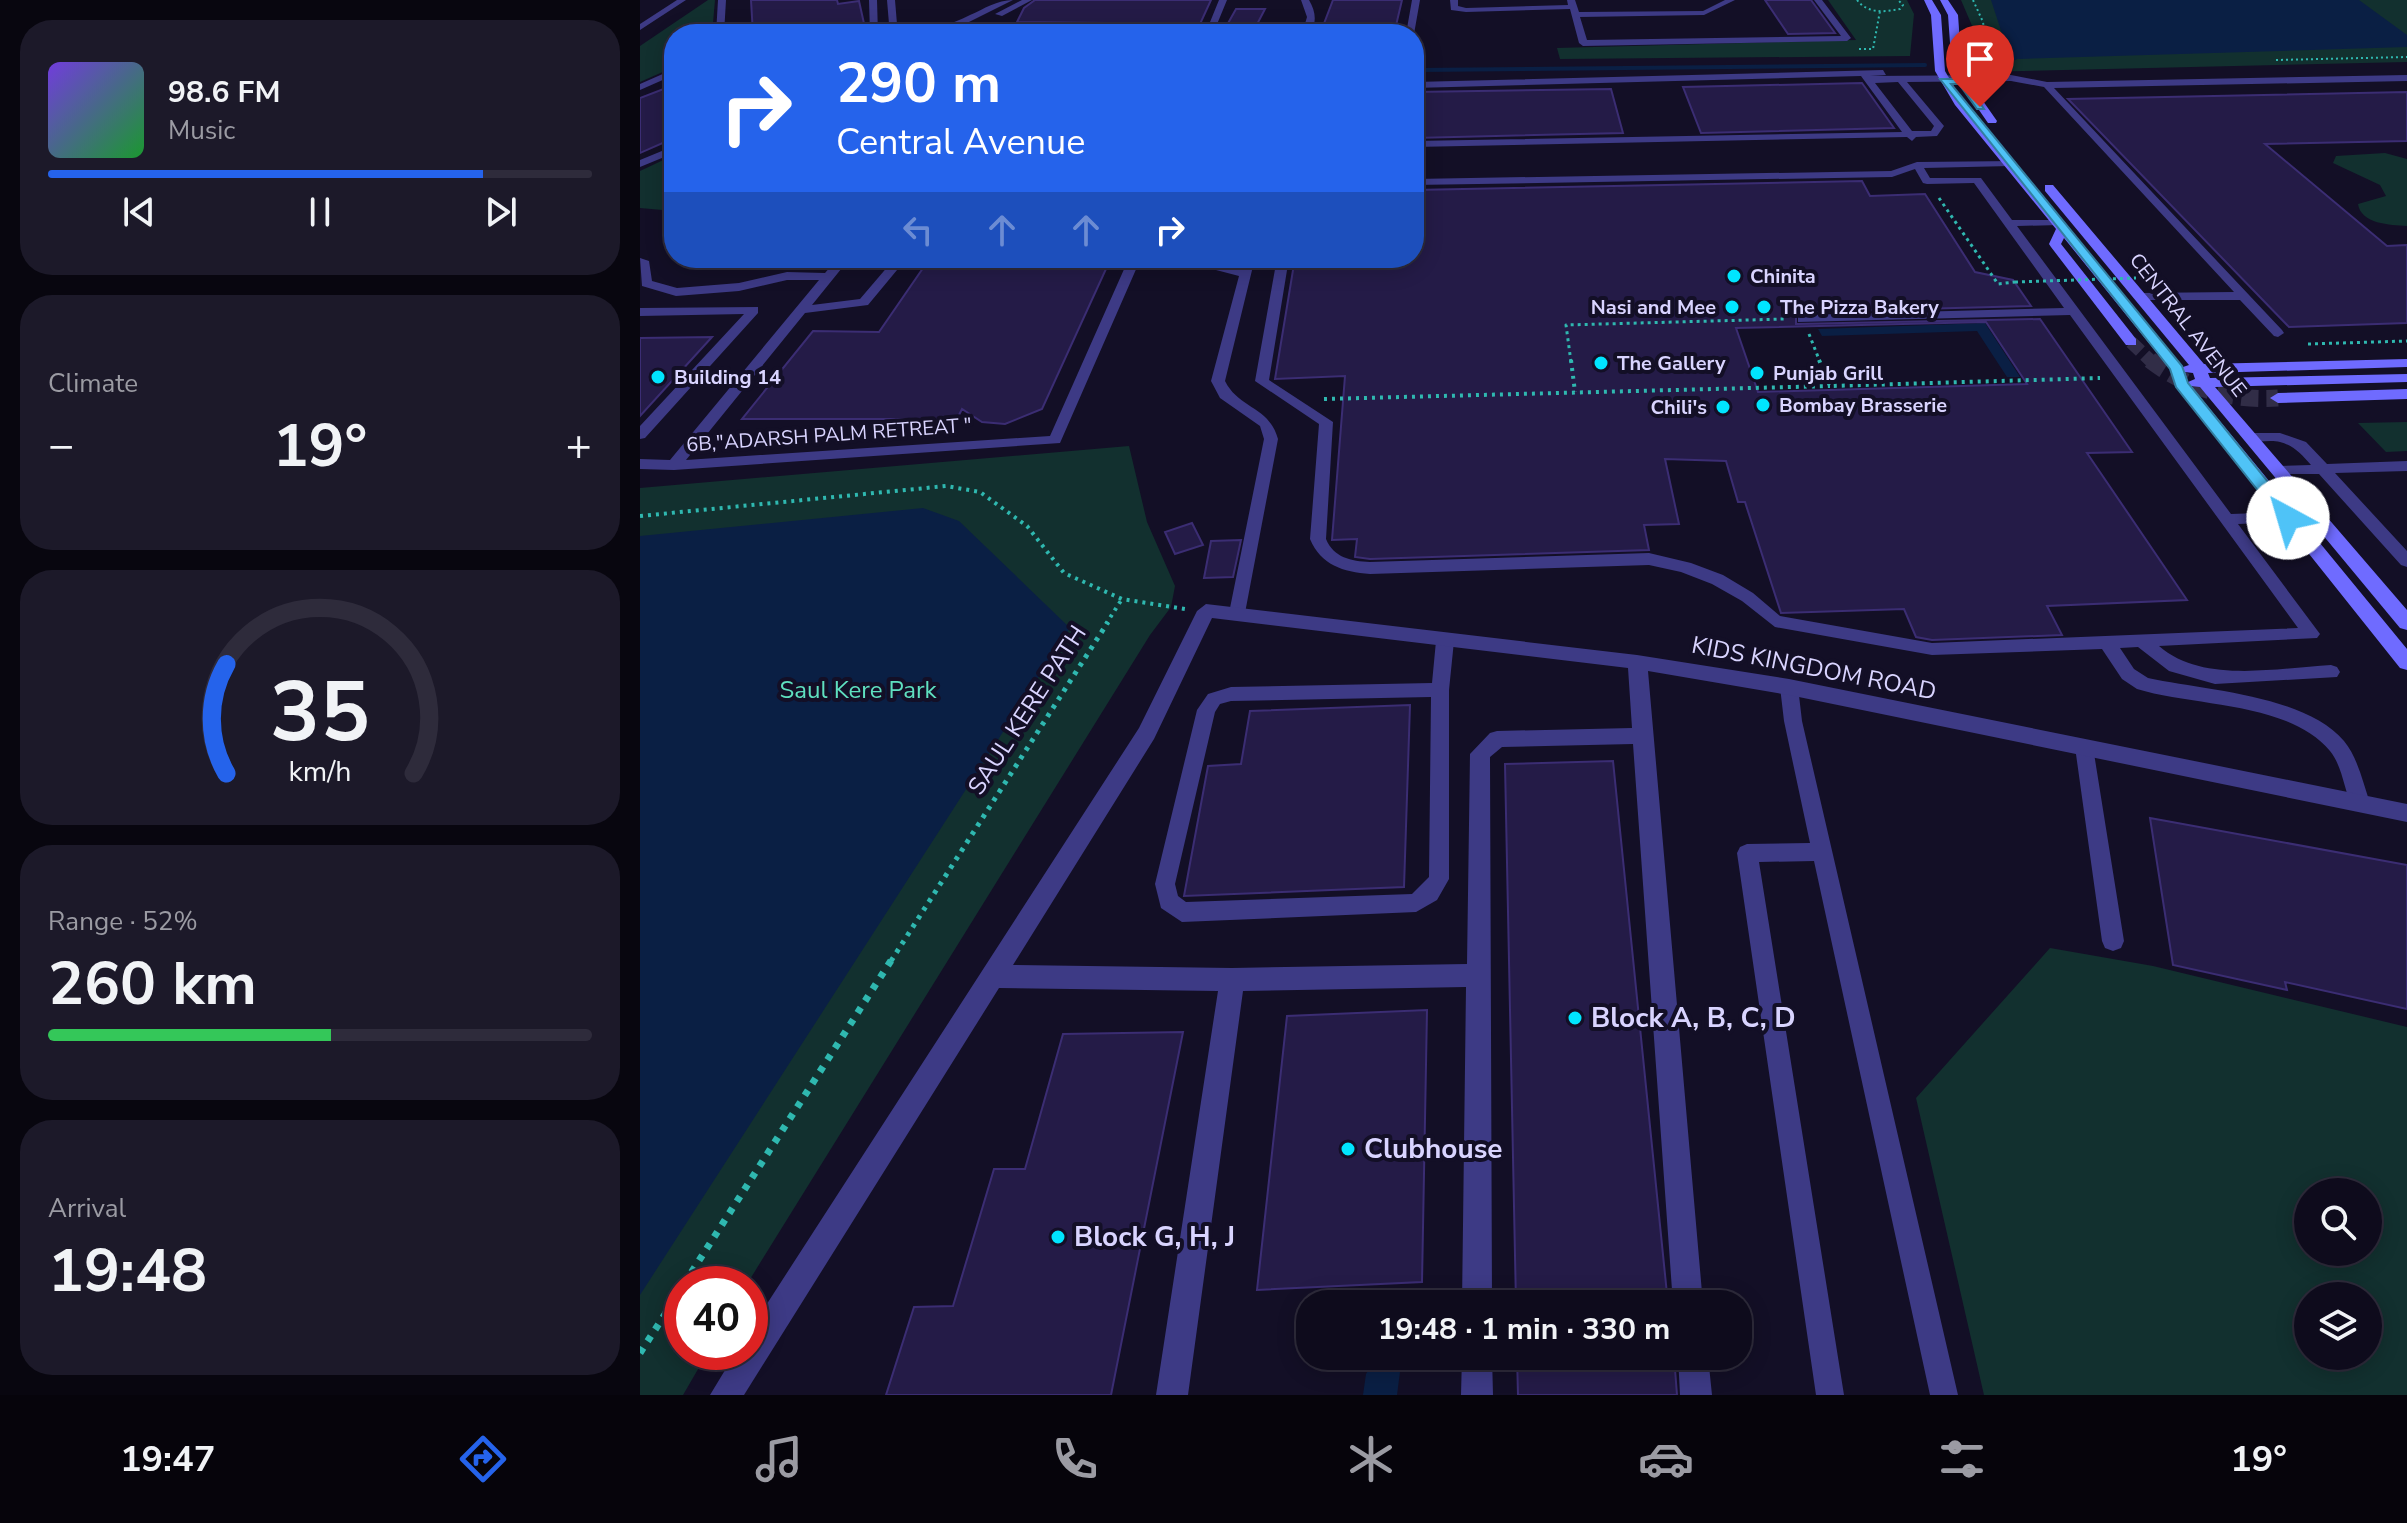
<!DOCTYPE html>
<meta charset="utf-8">
<style>
:root{--surface:#0e0b1c;--page:#1c1929;--text:#f1f3f6;--muted:#9b9ba3;--line:#2e2b3b;--accent:#2563eb}
body{margin:0;font-family:"Nunito Sans",sans-serif;background:var(--page);color:var(--text);height:100vh;display:flex;flex-direction:column;font-size:30px;white-space:nowrap}
*{box-sizing:border-box;margin:0}
p{font-size:26px;color:var(--muted)}
.icon{flex:none;width:44px;height:44px;fill:none;stroke:currentColor;stroke-width:2;stroke-linecap:round;stroke-linejoin:round}
.map{position:relative;flex:1;overflow:hidden}
.side{display:flex;flex-direction:column;gap:20px;padding:20px;background:#08060f;width:640px}
.side>*{flex:none}
.top-card{position:absolute;left:24px;top:24px;width:760px;height:244px;border-radius:32px;box-shadow:0 4px 20px #0003,0 0 0 2px var(--line);background:#2563eb;color:#fff;overflow:hidden}
.tools{position:absolute;left:1654px;top:1178px;display:grid;gap:16px}
.tools a{display:grid;place-items:center;width:88px;height:88px;border-radius:50%;background:var(--surface);box-shadow:0 4px 20px #0003,0 0 0 2px var(--line);font-size:40px}
.speed{position:absolute;left:24px;top:1266px;display:flex;gap:16px;font-size:40px;font-weight:700;text-align:center}
.speed>*{display:grid;place-content:center;width:104px;height:104px;border-radius:50%;background:var(--surface);box-shadow:0 4px 20px #0003,0 0 0 2px var(--line);line-height:1}
.speed .limit{border:12px solid #d22;background:#fff;color:#111}
.pin{position:absolute;display:grid;place-items:center;width:68px;height:68px;color:#fff;margin:-82px -34px;border-radius:50% 50% 50% 0;rotate:-45deg;box-shadow:0 0 8px #0007}
.pin .icon{rotate:45deg}
.me{position:absolute;width:88px;margin:-44px;rotate:321deg;stroke-linejoin:round;filter:drop-shadow(0 0 6px #0008)}
.turn{display:flex;align-items:center;gap:28px;height:168px;padding:0 40px;font-size:36px}
.turn .icon{width:104px;height:104px;stroke-width:2.5}
.turn b{display:block;font-size:56px;line-height:68px}
.lanes{display:flex;align-items:center;height:76px;padding:0 40px;background:#0003;justify-content:center;gap:40px;direction:ltr}
.lanes .off{opacity:.35}
.big{font-size:60px;font-weight:700;line-height:1.1}
.side .tile{flex:1;display:flex;flex-direction:column;justify-content:center;gap:12px;min-width:0;padding:0 28px;border-radius:32px;background:var(--page)}
.side .dial{align-items:center;gap:0}
.dial svg{height:208px;overflow:visible;fill:none;stroke:var(--line);stroke-width:7;stroke-linecap:round;text-anchor:middle}
.dial text{fill:var(--text);stroke:none}
.song{display:flex;align-items:center;gap:24px}
.cover{width:96px;height:96px;border-radius:12px;background:linear-gradient(135deg,hsl(260 70% 55%),hsl(130 70% 35%))}
.played{height:8px;border-radius:4px;background:linear-gradient(90deg,var(--accent) 80%,var(--line) 80%)}
.keys{display:flex;justify-content:space-around;direction:ltr}
.heat{display:flex;justify-content:space-between;align-items:center;font-size:44px;direction:ltr}
.charge{height:12px;border-radius:6px;background:linear-gradient(90deg,#34c759 52%,var(--line) 0)}
.trip{position:absolute;left:656px;top:1290px;width:456px;height:80px;border-radius:32px;background:var(--surface);box-shadow:0 4px 20px #0003,0 0 0 2px var(--line);font-weight:700;line-height:80px;text-align:center}
.dock{display:flex;height:128px;justify-content:space-around;align-items:center;background:#06040b;color:var(--muted)}
.dock .icon{width:56px;height:56px}
.dock .current{color:var(--accent)}
.dock b{font-size:36px;color:var(--text)}
main{display:flex;flex:1;min-height:0}
.map>svg:first-child{display:block}
.green{fill:#12302f;fill-rule:evenodd}
.water{fill:#0a1f44}
.lines{fill:none;stroke-linecap:round;stroke-linejoin:round}
.stream{stroke:#0a1f44;stroke-width:4}
.building{fill:#241b47;stroke:#3b2d73;stroke-width:2;fill-rule:evenodd}
.secondary-tunnel-far1{stroke:#312d47;stroke-width:13;stroke-dasharray:13 6;stroke-linecap:butt}
.secondary-tunnel{stroke:#312d47;stroke-width:17;stroke-dasharray:17 8;stroke-linecap:butt}
.path-far4{stroke:#2fb8b0;stroke-width:2;stroke-dasharray:2 3;stroke-linecap:butt}
.path-far3{stroke:#2fb8b0;stroke-width:3;stroke-dasharray:3 4;stroke-linecap:butt}
.path-far2{stroke:#2fb8b0;stroke-width:4;stroke-dasharray:3 5;stroke-linecap:butt}
.path-far1{stroke:#2fb8b0;stroke-width:5;stroke-dasharray:4 6;stroke-linecap:butt}
.path{stroke:#2fb8b0;stroke-width:7;stroke-dasharray:6 8;stroke-linecap:butt}
.lane{fill:#3d3a85;fill-rule:evenodd}
.street{fill:#3d3a85;fill-rule:evenodd}
.secondary{fill:#6f6bff;fill-rule:evenodd}
.path-bridge{stroke:#2fb8b0;stroke-width:3;stroke-dasharray:3 4;stroke-linecap:butt}
.route{fill:#4fc3f7;stroke:#337fa1;stroke-width:2}
.poi-dot{fill:#00e5ff;stroke:#130f26;stroke-width:3}
.labels{text-anchor:middle;dominant-baseline:central;stroke-width:8;stroke-linejoin:round;paint-order:stroke}
.far-poi-label{font-size:20px;font-weight:bold;fill:#d9d4ff;stroke:#130f26;text-anchor:start}
.far-street-label{font-size:20px;fill:#d9d4ff;stroke:#130f26}
.street-label{font-size:24px;fill:#d9d4ff;stroke:#130f26}
.park-label{font-size:24px;fill:#5fe0c0;stroke:#130f26}
.near-poi-label{font-size:28px;font-weight:bold;fill:#d9d4ff;stroke:#130f26;text-anchor:start}
</style>
<main>
<section class="side">
<div class="tile">
<div class="song"><i class="cover"></i><div><b>98.6 FM</b><p>Music</p></div></div>
<div class="played"></div>
<div class="keys"><svg class="icon" aria-label="previous" viewBox="0 0 24 24"><path d="M18 5L8 12l10 7zM5 5v14"/></svg><svg class="icon" aria-label="pause" viewBox="0 0 24 24"><path d="M8 5v14M16 5v14"/></svg><svg class="icon" aria-label="next" viewBox="0 0 24 24"><path d="M6 5l10 7-10 7zM19 5v14"/></svg></div>
</div>
<div class="tile"><p>Climate</p>
<div class="heat"><a>−</a><b class="big">19°</b><a>+</a></div>
</div>
<div class="tile dial"><svg viewBox="0 0 100 80">
<path d="M14 69A42 42 0 1 1 86 69"/>
<path d="M14 69A42 42 0 0 1 14 27" stroke="#2563eb"/>
<text x="50" y="56" font-size="32" font-weight="700">35</text>
<text x="50" y="72" font-size="11">km/h</text>
</svg></div>
<div class="tile"><p>Range · 52%</p><b class="big">260 km</b><div class="charge"></div></div>
<div class="tile"><p>Arrival</p><b class="big">19:48</b></div>
</section>
<div class="map">
<svg width="1767" height="1395" viewBox="0 0 1767 1395">
<rect width="100%" height="100%" fill="#130f26"/>
<path class="green" d="M68,0H75L72,34H34V67L0,82V46Z
M1188,0H1267L1274,14L1270,56L920,59L917,48L1216,40Z
M1321,0H1767V62L1340,72L1333,28Z
M1745,153L1767,159V226C1750,225 1721,224 1718,204L1746,196L1740,185L1693,163L1696,156Z
M34,155V211L0,208V171Z
M1767,422V451L1746,452L1718,423Z
M489,446L507,522L535,586L531,607L510,635L107,1284H42V1352H68L43,1395H0V488Z
M1410,948L1513,966L1767,1027V1395H1344L1276,1098ZM1668,1192H1728V1252H1668ZM1668,1296H1728V1356H1668Z"/>
<path class="water" d="M1351,0H1719L1767,35V47L1378,59L1369,55Z
M1345,323L1380,377H1367L1337,331L1182,336L1178,329Z
M283,508L319,521L430,628L0,1295V536Z
M737,1356H756L761,1364L757,1395H723L726,1374Z"/>
<g class="lines">
<path class="stream" d="M1337,66L1375,58
M778,70L1285,65"/>
</g>
<path class="building" d="M111,0H197L198,4L219,1L225,28L187,34H113Z
M395,0H571L560,24L377,22L384,8Z
M693,0H762L754,34H680Z
M1125,0H1171L1195,33L1148,34Z
M596,9H625L612,34H582Z
M1222,83L1254,128L1061,133L1043,87Z
M34,85V138L0,153V98Z
M971,89L983,133L774,138V92Z
M1767,92V141L1625,144L1747,246L1767,245V323L1649,327L1428,99Z
M1222,181L1230,196L1285,194L1335,272L1373,280L1391,306L1162,312L1156,314V324L1400,319L1492,452L1447,453L1547,600L1407,606L1422,635L1292,640L1276,637L1264,609L1141,613L1105,502H1098L1086,461L1025,459L1039,524L1004,525L1009,550L730,559L715,557L717,539L692,540L705,376L635,379L655,258H774V190ZM1346,322L1387,384L1118,392L1096,328Z
M290,258H471L402,409L365,424L342,422L322,409L317,419H102L173,331L239,332Z
M72,337L0,416V338Z
M552,523L563,545L535,554L525,532Z
M601,540L593,577L564,578L571,541Z
M770,705L764,887L544,896L568,766L601,764L610,711Z
M973,761L1028,1304H876L865,764Z
M1510,818L1767,865V1009L1645,982L1647,990L1533,965Z
M787,1010L782,1282L617,1290L647,1016Z
M543,1032L471,1395H246L274,1307L313,1306L354,1169H385L423,1034Z
M877,1356H1034L1037,1395H878Z"/>
<g class="lines">
<path class="secondary-tunnel-far1" d="M1491,342L1512,362"/>
<path class="secondary-tunnel" d="M1510,360C1548,389 1590,401 1638,398"/>
<path class="path-far4" d="M1217,0C1228,14 1244,12 1260,9L1263,5L1258,0
M1333,0L1343,22L1347,51L1359,59
M1219,49H1233L1240,11
M1636,60L1767,57"/>
<path class="path-far3" d="M1299,198L1358,284L1375,282
M1169,334L1180,362
M1668,344L1767,341
M931,362L926,325L1145,319"/>
<path class="path-far2" d="M931,360L935,392
M1179,360L1190,386L1460,378
M684,399L1190,386
M0,516L306,486L340,492L387,526L424,573L482,599L545,609
M466,624L482,599"/>
<path class="path-far1" d="M251,961L468,622"/>
<path class="path" d="M44,1284L252,959
M0,1353L42,1288"/>
<path class="lane" d="M37,0H46L0,30V24Z
M78,0H86L84,34H76Z
M229,0H237L238,34H230Z
M247,0H255L257,24L261,30C286,32 308,26 330,15C344,9 357,0 373,0L323,25L568,27L579,0H587L573,34L313,30L302,34H256L249,24Z
M382,0H392L362,16L355,14Z
M661,0H669C676,12 677,22 670,34H662L667,17Z
M772,0H780L774,34H766Z
M810,0H818V6L826,8L928,5L927,0H935L939,12L1063,11L1085,0H1095L1064,15L940,17L947,40L1201,36L1174,0H1182L1211,38L1207,41L943,46L939,43L930,9L826,12L811,10Z
M34,69V75L0,90V84Z
M1243,70L1246,75L1230,76L1371,75L1407,82L1767,75V81L1414,88L1642,330L1644,333L1638,337L1634,336L1600,300H1496V294L1500,293L1594,292L1404,87L1371,81L1267,82L1304,126L1297,136L1276,137L1272,141L1267,137L774,147V141L1262,132L1221,76L774,88V82ZM1258,82L1294,126L1291,131H1272L1235,83Z
M34,146V153L0,167V160Z
M1375,161L1376,163L1371,166L1284,168L1290,178H1341L1372,220H1423V224L1419,225L1377,226L1591,514L1676,511L1684,516L1676,521L1598,524L1677,630L1680,634L1677,638L1519,646C1562,684 1637,668 1691,665L1697,667L1700,672L1697,677L1575,684L1529,671L1498,647L1480,648L1494,669L1508,678C1564,690 1665,695 1704,741C1718,758 1723,783 1730,803L1727,809L1720,811L1713,809C1704,791 1703,767 1690,751C1648,701 1555,707 1497,689L1482,679L1462,649L1292,655L1135,627L1102,601L1072,584L1041,572L1009,565L730,574C703,572 681,565 670,539L679,424L615,381L637,258H649L629,380L693,422L686,539C694,558 711,561 730,562L1009,553L1051,563L1083,575L1113,593L1140,616L1292,643L1658,628L1430,315L1158,322V316L1162,315L1424,308L1334,183L1287,184L1283,183L1275,169L1252,177L774,185V179L1251,171L1277,162Z
M0,258L9,261L12,281L37,288L99,283L147,272L185,273L198,258H210L172,305L220,299L255,258H267L228,305L165,313L46,460L410,436L489,258H501L420,443L34,470L0,469V459L30,460L179,280H147L99,291L36,296L2,286Z
M557,258C573,258 585,266 600,269L603,258H615L585,381C599,409 629,406 638,439L605,613L597,619L589,613L624,439L620,426L580,398L571,381L599,276L576,270Z
M118,307V313L5,438L0,439V426L104,314L0,316V308Z
M1640,433L1666,442L1687,464L1767,461V471L1695,473L1767,551V567L1761,565L1679,474H1633L1631,471L1638,466L1671,465C1662,455 1655,446 1640,442C1628,439 1613,445 1603,437L1610,433Z
M805,635L814,641L809,690V879L797,900L776,912L542,922L521,908L515,884L557,710L568,694L591,687L792,683L796,641ZM791,697L789,877L772,894L546,902L538,896L535,884L575,712L580,704L591,701Z
M1149,680L1155,682L1158,687L1162,721L1318,1395H1290L1174,861L1119,862L1204,1395H1176L1097,853L1100,847L1107,844L1170,843L1144,721L1140,687L1143,682Z
M1444,739L1451,742L1453,747L1484,941L1481,948L1473,951L1465,948L1462,941L1435,747L1437,742Z"/>
<path class="street" d="M566,604L997,655L1149,679L1767,804V822L1149,695L1008,671L1063,1304H1033L993,744L862,747L850,757L852,1304H822L826,987L603,991L548,1395H516L578,991L359,988L104,1395H70L96,1352H110V1330L499,728L557,611ZM572,618L988,668L992,728L857,731L850,733L830,754L827,964L592,968L373,965L514,739Z
M822,1356H852L853,1395H821Z
M1038,1356H1068L1072,1395H1040Z"/>
<path class="secondary" d="M1284,0H1292L1301,15L1305,71L1323,102L1543,367L1549,365L1405,191V185H1413L1564,364L1767,359V367L1568,373L1570,378L1767,374V382L1575,387L1767,610V630L1760,628L1560,387L1551,386L1767,649V670L1760,668L1536,387L1530,369L1424,238L1421,244L1496,339V345H1486L1411,247L1409,244L1416,229L1315,105L1295,71L1291,15ZM1545,372L1553,373L1555,379L1548,382Z
M1300,0H1308L1318,15L1322,71L1357,121L1356,123H1348L1312,71L1308,15Z
M1767,389V399L1638,403L1630,398L1638,393Z"/>
<path class="path-bridge" d="M1375,282L1496,278"/>
</g>
<path class="route" d="M1300,79H1324L1344,109H1337L1319,84H1311L1542,366L1548,383L1654,514V521H1642L1536,387L1530,369L1516,351Z"/>
<g class="poi-dot">
<circle cx="1094" cy="276" r="8"/>
<circle cx="1092" cy="307" r="8"/>
<circle cx="1124" cy="307" r="8"/>
<circle cx="961" cy="363" r="8"/>
<circle cx="1117" cy="373" r="8"/>
<circle cx="18" cy="377" r="8"/>
<circle cx="1123" cy="405" r="8"/>
<circle cx="1083" cy="407" r="8"/>
<circle cx="935" cy="1018" r="8"/>
<circle cx="708" cy="1149" r="8"/>
<circle cx="418" cy="1237" r="8"/>
</g>
<g class="labels">
<g class="far-poi-label">
<text x="1110" y="276">Chinita</text>
<text x="1076" y="307" text-anchor="end">Nasi and Mee</text>
<text x="1140" y="307">The Pizza Bakery</text>
<text x="977" y="363">The Gallery</text>
<text x="1133" y="373">Punjab Grill</text>
<text x="34" y="377">Building 14</text>
<text x="1139" y="405">Bombay Brasserie</text>
<text x="1067" y="407" text-anchor="end">Chili's</text>
</g>
<g class="far-street-label">
<text transform="translate(1548 325) rotate(52)">CENTRAL AVENUE</text>
<text transform="translate(189 435) rotate(-4)">6B,"ADARSH PALM RETREAT "</text>
</g>
<g class="street-label">
<text transform="translate(1174 668) rotate(11)">KIDS KINGDOM ROAD</text>
<text transform="translate(387 710) rotate(-57)">SAUL KERE PATH</text>
</g>
<g class="park-label">
<text x="218" y="690">Saul Kere Park</text>
</g>
<g class="near-poi-label">
<text x="951" y="1018">Block A, B, C, D</text>
<text x="724" y="1149">Clubhouse</text>
<text x="434" y="1237">Block G, H, J</text>
</g>
</g>
</svg>
<div class="tools">
<a><svg class="icon" aria-label="search" viewBox="0 0 24 24"><circle cx="10" cy="10" r="6"/><path d="M15 15l6 6"/></svg></a>
<a><svg class="icon" aria-label="layers" viewBox="0 0 24 24"><path d="M12 4l9 5-9 5-9-5zM3 14l9 5 9-5"/></svg></a>
</div>
<div class="speed"><div class="limit">40</div></div>
<div class="pin" style="left:1340px;top:107px;background:#d93025"><svg class="icon" aria-label="arrive" viewBox="0 0 24 24"><path d="M6 21V4h12l-3 4 3 4H6"/></svg></div>
<svg class="me" style="left:1648px;top:518px" viewBox="-20 -20 40 40"><circle r="19" fill="#fff"/><path d="M0-13L10 11 0 6-10 11z" fill="#4fc3f7"/></svg>
<div class="trip">19:48 · 1 min · 330 m</div>
<div class="top-card">
<div class="turn"><svg class="icon" aria-label="right" viewBox="0 0 24 24"><path d="M7 20v-9h11M14 6l5 5-5 5"/></svg><div><b>290 m</b>Central Avenue</div></div>
<div class="lanes"><svg class="icon off" aria-label="left" viewBox="0 0 24 24"><path d="M17 20v-9H6M10 6l-5 5 5 5"/></svg><svg class="icon off" aria-label="ahead" viewBox="0 0 24 24"><path d="M12 20V5M6 11l6-6 6 6"/></svg><svg class="icon off" aria-label="ahead" viewBox="0 0 24 24"><path d="M12 20V5M6 11l6-6 6 6"/></svg><svg class="icon" aria-label="right" viewBox="0 0 24 24"><path d="M7 20v-9h11M14 6l5 5-5 5"/></svg></div>
</div>
</div>
</main>
<nav class="dock">
<b>19:47</b>
<svg class="icon current" aria-label="directions" viewBox="0 0 24 24"><path d="M12 3l9 9-9 9-9-9zM9 14v-3h6M13 9l2 2-2 2"/></svg>
<svg class="icon" aria-label="music" viewBox="0 0 24 24"><path d="M9 18V5l10-2v13"/><circle cx="6" cy="18" r="3"/><circle cx="16" cy="16" r="3"/></svg>
<svg class="icon" aria-label="phone" viewBox="0 0 24 24"><path d="M5 4h4l2 5-3 2q2 4 5 5l2-3 5 2v4C11 20 4 13 5 4z"/></svg>
<svg class="icon" aria-label="climate" viewBox="0 0 24 24"><path d="M12 3v18M4 7l16 10M4 17L20 7"/></svg>
<svg class="icon" aria-label="car" viewBox="0 0 24 24"><path d="M5 17H2v-5l4-1 3-4h7l3 4 3 1v5h-3M9 17h6M6 11h13"/><circle cx="7" cy="17" r="2"/><circle cx="17" cy="17" r="2"/></svg>
<svg class="icon" aria-label="filters" viewBox="0 0 24 24"><path d="M4 7h16M4 17h16"/><circle cx="9" cy="7" r="2"/><circle cx="15" cy="17" r="2"/></svg>
<b>19°</b>
</nav>
